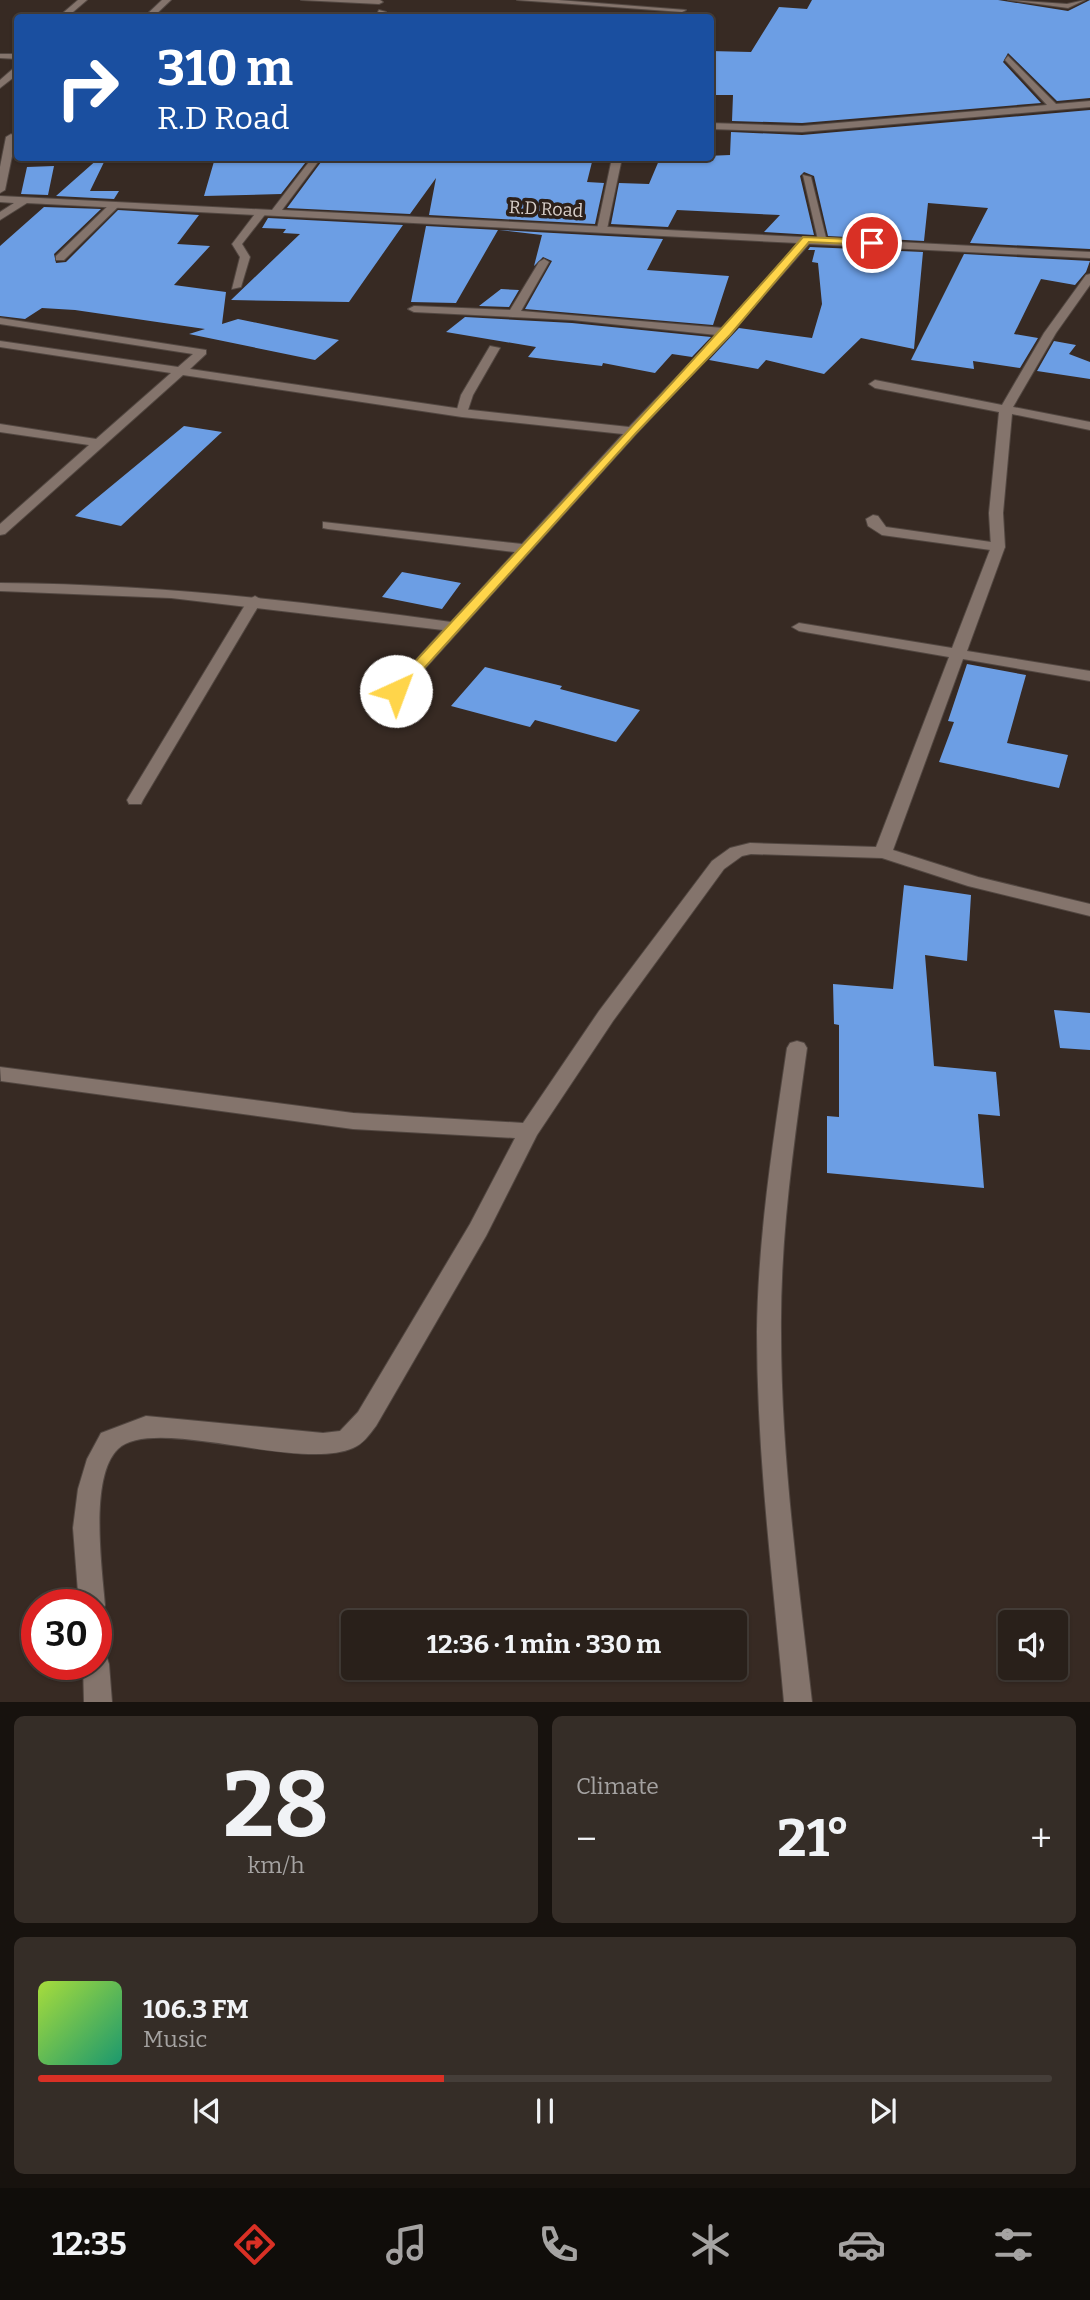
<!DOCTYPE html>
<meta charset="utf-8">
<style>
:root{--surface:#29201a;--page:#352d27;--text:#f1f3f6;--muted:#a5a3a2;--line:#453e39;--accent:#d93025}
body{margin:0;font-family:Bitter,serif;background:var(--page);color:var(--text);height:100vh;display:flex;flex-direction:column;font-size:26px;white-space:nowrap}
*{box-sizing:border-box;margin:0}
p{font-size:23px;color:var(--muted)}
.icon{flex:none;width:38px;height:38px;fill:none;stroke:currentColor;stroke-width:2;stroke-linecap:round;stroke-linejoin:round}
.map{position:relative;height:1702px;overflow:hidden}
.side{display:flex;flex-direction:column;gap:14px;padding:14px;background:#17120e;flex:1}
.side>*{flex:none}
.top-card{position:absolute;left:14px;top:14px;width:700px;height:147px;border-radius:7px;box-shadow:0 2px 5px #0004,0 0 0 2px var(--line);background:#1a4fa0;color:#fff;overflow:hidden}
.buttons{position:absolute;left:998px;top:1610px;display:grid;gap:14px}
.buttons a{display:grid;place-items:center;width:70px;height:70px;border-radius:7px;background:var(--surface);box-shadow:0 2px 5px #0004,0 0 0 2px var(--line);font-size:35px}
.speed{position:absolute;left:21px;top:1589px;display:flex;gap:14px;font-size:35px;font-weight:700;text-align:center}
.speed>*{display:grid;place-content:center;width:91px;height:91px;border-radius:50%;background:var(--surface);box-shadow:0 2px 5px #0004,0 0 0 2px var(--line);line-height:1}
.speed .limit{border:10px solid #d22;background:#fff;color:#111}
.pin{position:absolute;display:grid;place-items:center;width:60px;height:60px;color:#fff;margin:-30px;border:4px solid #fff;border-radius:50%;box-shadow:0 2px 7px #0007}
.me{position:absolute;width:77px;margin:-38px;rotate:43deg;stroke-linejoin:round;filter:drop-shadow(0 0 5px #0008)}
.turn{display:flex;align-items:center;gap:24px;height:147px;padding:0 28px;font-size:32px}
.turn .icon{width:91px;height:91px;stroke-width:2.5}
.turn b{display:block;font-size:49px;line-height:60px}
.big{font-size:52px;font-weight:700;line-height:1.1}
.side .card{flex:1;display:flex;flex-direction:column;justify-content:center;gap:10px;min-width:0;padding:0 24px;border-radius:10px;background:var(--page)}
.side .dial{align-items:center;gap:0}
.dial b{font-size:91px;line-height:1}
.song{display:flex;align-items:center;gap:21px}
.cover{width:84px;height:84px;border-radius:10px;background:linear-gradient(135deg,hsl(80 70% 55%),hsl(160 70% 35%))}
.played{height:7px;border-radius:4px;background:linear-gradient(90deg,var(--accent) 40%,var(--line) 40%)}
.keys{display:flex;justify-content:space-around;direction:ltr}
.heat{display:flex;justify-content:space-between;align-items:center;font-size:38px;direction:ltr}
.side .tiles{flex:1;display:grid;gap:14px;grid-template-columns:1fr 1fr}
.card:last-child{grid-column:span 2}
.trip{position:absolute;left:341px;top:1610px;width:406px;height:70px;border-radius:7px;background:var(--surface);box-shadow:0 2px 5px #0004,0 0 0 2px var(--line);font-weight:700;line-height:70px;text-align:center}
.dock{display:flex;height:112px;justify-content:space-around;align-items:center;background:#100d0a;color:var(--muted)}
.dock .icon{width:49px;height:49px}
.dock .current{color:var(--accent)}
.dock b{font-size:32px;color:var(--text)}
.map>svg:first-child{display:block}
.building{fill:#6c9ee4}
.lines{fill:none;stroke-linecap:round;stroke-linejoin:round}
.service-casing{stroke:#524741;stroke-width:2}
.minor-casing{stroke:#524741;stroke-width:2}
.service{fill:#84746c;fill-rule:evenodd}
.minor{fill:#84746c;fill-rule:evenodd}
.route{fill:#ffd54a;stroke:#a68a30;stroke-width:2}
.labels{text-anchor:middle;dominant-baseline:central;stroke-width:7;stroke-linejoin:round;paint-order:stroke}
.far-street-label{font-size:18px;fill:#d9d0cb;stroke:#2d2019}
</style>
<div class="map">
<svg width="1090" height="1702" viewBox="0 0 1090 1702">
<rect width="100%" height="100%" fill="#372a23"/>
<path class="building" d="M812,0H998L1068,11L1090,0V98L1057,101L1008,53L1003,62L1041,103L802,123L732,121L733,95H710V51L751,52L779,7L807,9Z
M1090,110V249L970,243L988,208L928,203L924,241L828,236L814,176L804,172L800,176L814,235L764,232L780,215L677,210L668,227L611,224L619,183L649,184L660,158L730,155L731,132L802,135Z
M99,158H106L90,191H119L114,199L56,196Z
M215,158H309L281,194L204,196Z
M324,158H593L587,182L604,183L595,224L429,215L436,178L410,214L287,208Z
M54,166L48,195L21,194L27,167Z
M44,207L101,209L54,254L56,263L66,262L118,210L199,215L177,244L210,246L174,285L226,292L222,324L238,319L339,340L315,360L189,334L205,329L75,310L42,308L25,319L0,316V246Z
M268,218L403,225L349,302L231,300L300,234L283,233L286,229L262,228Z
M426,226L498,230L456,303L411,302Z
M499,230L663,239L647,270L729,276L713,325L525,309L552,261L543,257L534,266L542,235Z
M810,247L923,252L914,349L861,338L824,374L766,360L758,369L709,360L739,328L812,338L822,304L818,263L812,262L815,250H808Z
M964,254L1090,261L1086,272L1075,285L1041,279L1014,334L1038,338L1020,368L973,361L974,369L911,360Z
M501,289L519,290L509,307L479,306Z
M465,317L572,323L711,337L692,357L672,354L655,373L603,363L602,366L528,357L536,347L446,332Z
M1054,341L1076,345L1069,354L1090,362V379L1037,371Z
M184,426L222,432L121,526L75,516Z
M402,572L461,583L442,609L382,597Z
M967,664L1026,675L1007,743L1068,755L1059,788L939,762L954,722L948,721Z
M485,667L562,686L560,689L640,710L616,742L535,720L530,727L451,706Z
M904,885L971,895L967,961L925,955L934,1066L996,1072L1000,1116L978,1114L984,1188L827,1173V1116L839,1117V1025L834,1024L833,984L893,989Z
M1054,1010L1090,1013V1050L1060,1048Z"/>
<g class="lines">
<g class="service-casing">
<path id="service" d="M162,0H171L152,18H143Z
M301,0H380L383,2L379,4Z
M11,134L16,137L5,190L0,193V167L6,137Z
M612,158H622L607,229L602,232L597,229Z
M803,175L811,177L827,242L818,240Z
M111,203L120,205L64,260H56V256Z
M258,210L267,212L242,244L250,257L241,287L232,289L240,257L232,244Z
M490,346L500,348L473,395L466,416H458L456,413L461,395Z
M873,515L878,516L886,527L998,543L1005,547L998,551L882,535L868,526L866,519Z
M255,596L262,600L143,800L141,804H129L127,800L248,600Z"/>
</g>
<g class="minor-casing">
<path id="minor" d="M78,0H87L66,18H57Z
M517,0H558L686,10L682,12Z
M1008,0L1067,4L1085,0L1068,8Z
M379,10L386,12L383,18H375Z
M0,54H18V59L0,58Z
M1008,56L1056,104L1090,101V107L802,132L710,129V123L802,126L1047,105L1005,60Z
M15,67H18V74L0,88V80Z
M312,158H321L282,210L1090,252V258L809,244L730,334L636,434L402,694H390L388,691L443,630L171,598L0,591V583C151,584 301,601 451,622L515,552L328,529L323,528V522L522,544L623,434L462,417L183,375L5,534L0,535V524L89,445L0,432V424L96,439L171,373L0,347V341L178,367L193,354L0,324V318L206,350V354L190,369L462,409L629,427L717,335L572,320L414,312L408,309L414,306L510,310L539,262L544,259L549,262L521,311L723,328L798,243L27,203L0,220V212L14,203L0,202V196L272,210Z
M1090,274V285L1056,333L1013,407L1090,422V430L1012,414L1003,513L1005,547L967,651L1090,671V681L963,659L893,850L978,877L1090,904V916L968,886L882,858L751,854L742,856L724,869L613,1021L537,1135L486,1236L376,1426C369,1435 363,1444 353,1448C300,1472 154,1415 118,1449C89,1477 102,1568 105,1605L101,1614L96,1616V1605H79L73,1528L78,1489L87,1459L101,1433L146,1416L323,1433L340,1431L358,1412L470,1224L515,1138L353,1129L1,1081L0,1067L353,1113L523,1123L599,1011L712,861L730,848L750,843L876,847L949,657L799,631L792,627L799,623L952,648L991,547L989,513L999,412L875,388L869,384L875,380L1002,405L1044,333L1086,275Z
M797,1041L804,1043L807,1048C794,1142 780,1237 781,1332C781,1456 798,1579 812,1702H784C773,1579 757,1456 757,1332C758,1237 773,1142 787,1048L790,1043Z
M96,1651L106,1655L109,1664L112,1702H84L83,1664H96Z"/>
</g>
<use href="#service" class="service"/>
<use href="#minor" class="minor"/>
</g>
<path class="route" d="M803,237L872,240L877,243L872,245L809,242L730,335L636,433L401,694H391V688C528,538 669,390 803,237Z"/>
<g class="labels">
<g class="far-street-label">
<text transform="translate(546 209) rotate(3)">R.D Road</text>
</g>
</g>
</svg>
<div class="buttons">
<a><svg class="icon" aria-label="sound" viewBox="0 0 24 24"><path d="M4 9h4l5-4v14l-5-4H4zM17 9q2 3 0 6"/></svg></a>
</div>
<div class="speed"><div class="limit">30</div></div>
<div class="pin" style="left:872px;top:243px;background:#d93025"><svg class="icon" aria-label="arrive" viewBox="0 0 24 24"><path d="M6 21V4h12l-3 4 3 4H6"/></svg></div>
<svg class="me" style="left:396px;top:691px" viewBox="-20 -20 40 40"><circle r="19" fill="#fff"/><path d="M0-13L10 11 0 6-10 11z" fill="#ffd54a"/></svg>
<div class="trip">12:36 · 1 min · 330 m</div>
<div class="top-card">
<div class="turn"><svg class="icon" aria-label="right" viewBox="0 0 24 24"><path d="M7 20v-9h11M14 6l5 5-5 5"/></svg><div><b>310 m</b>R.D Road</div></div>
</div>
</div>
<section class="side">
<div class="tiles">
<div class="card dial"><b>28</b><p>km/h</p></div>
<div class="card"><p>Climate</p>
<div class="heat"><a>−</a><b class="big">21°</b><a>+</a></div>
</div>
<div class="card">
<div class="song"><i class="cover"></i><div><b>106.3 FM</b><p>Music</p></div></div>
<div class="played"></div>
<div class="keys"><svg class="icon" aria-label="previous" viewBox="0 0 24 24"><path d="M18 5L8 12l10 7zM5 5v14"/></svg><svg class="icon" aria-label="pause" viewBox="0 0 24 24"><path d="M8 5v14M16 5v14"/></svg><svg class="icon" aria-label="next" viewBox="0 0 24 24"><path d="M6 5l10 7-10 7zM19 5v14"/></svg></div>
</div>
</div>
</section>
<nav class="dock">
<b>12:35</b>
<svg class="icon current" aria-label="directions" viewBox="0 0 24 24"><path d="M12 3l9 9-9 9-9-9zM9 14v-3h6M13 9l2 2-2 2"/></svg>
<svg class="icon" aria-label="music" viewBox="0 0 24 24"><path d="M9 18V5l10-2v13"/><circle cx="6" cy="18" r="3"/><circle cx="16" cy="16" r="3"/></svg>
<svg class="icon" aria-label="phone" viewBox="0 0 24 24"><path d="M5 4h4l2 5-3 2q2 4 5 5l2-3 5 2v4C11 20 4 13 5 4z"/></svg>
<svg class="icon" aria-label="climate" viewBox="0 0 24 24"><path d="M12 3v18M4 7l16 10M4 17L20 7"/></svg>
<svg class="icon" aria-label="car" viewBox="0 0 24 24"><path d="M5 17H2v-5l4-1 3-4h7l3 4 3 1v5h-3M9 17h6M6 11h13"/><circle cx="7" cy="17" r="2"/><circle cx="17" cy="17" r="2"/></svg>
<svg class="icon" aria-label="filters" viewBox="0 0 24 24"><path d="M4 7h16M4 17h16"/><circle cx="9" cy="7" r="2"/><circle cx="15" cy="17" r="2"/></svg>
</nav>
